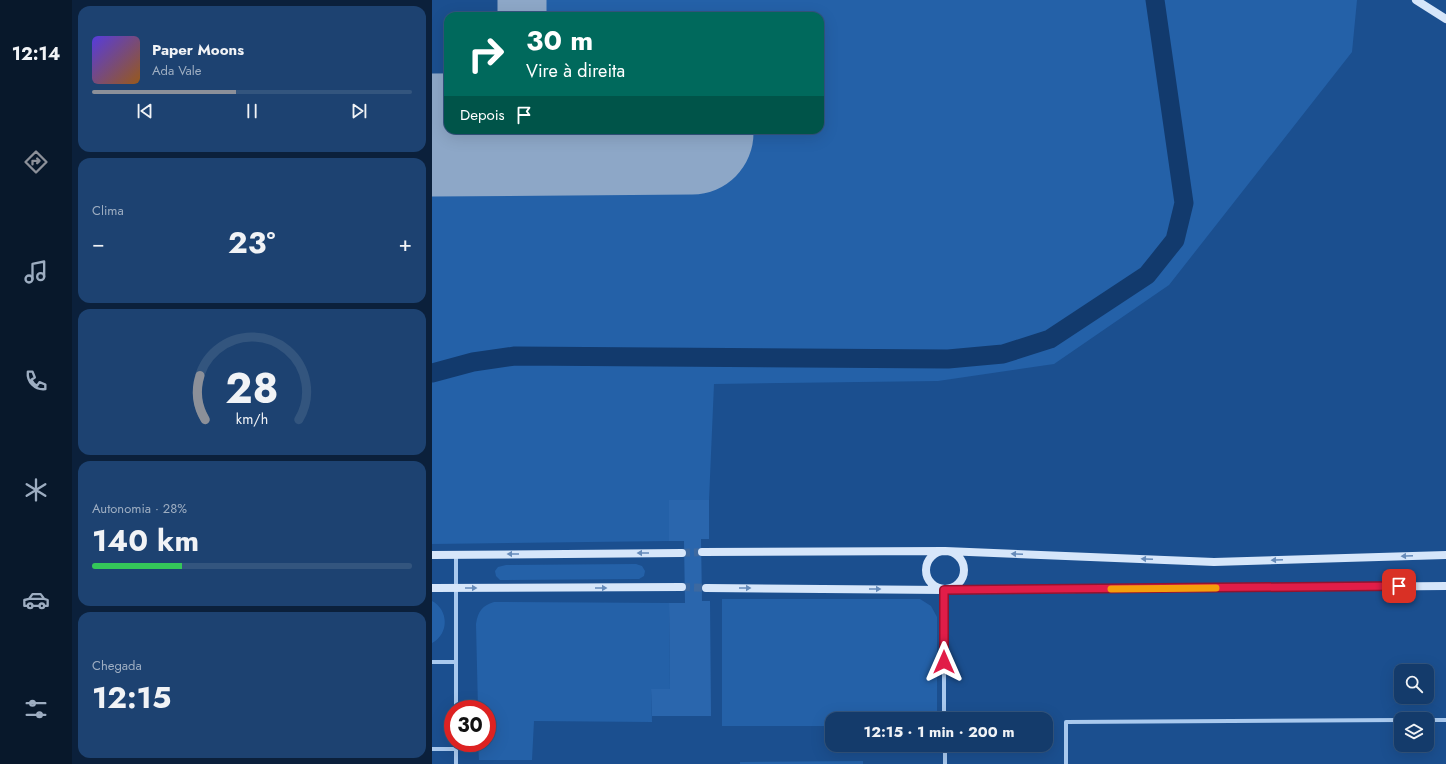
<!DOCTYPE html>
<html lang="pt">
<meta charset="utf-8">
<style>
:root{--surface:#143b6b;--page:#1d4271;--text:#f1f3f6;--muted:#9dadc1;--line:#33557e;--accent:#8c9099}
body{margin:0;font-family:Jost,sans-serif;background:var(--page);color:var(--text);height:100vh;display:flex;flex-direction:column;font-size:15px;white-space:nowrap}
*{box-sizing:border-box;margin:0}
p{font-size:13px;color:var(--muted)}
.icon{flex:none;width:22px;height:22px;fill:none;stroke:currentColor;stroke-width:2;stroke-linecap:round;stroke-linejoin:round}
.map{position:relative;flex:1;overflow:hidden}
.drawer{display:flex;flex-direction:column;gap:6px;padding:6px;background:#0b203b;width:360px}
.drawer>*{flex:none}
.guide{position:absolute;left:12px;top:12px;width:380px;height:122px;border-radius:12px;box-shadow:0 4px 16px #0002,0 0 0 1px var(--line);background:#00695c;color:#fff;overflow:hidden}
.tools{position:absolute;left:962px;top:664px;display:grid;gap:8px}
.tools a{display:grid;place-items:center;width:40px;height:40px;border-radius:8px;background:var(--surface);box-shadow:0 4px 16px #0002,0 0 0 1px var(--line);font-size:20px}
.speed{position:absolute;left:12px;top:700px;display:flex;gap:8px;font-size:20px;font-weight:700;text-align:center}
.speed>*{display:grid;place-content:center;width:52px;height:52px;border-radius:50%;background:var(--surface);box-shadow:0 4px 16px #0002,0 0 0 1px var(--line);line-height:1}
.speed .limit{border:6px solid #d22;background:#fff;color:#111}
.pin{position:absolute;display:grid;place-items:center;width:34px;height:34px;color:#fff;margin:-17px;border-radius:8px;box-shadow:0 2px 6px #0006}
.me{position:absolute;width:44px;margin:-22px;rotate:0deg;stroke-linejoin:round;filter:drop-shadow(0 0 3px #0008)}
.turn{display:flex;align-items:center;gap:14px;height:84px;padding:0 16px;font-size:18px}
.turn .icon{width:52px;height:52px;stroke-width:2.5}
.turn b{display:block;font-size:28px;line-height:34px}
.then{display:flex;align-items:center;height:38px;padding:0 16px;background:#0003;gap:8px;font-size:15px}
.big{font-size:30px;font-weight:700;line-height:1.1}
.drawer .tile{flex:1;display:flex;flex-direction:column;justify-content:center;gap:6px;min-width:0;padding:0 14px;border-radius:12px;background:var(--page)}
.drawer .dial{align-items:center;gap:0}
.dial svg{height:104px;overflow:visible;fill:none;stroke:var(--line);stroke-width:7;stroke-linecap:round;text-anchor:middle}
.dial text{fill:var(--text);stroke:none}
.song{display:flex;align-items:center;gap:12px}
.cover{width:48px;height:48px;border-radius:6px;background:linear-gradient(135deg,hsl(250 70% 55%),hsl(30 70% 35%))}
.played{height:4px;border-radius:2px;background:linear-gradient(90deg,var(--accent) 45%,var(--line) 45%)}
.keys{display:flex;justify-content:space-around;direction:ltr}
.heat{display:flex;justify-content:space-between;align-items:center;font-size:22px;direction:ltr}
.charge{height:6px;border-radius:3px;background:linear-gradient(90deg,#34c759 28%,var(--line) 0)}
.trip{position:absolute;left:393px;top:712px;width:228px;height:40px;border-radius:12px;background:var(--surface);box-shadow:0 4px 16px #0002,0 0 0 1px var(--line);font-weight:700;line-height:40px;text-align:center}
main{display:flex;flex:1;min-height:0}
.tabs{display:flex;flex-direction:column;width:72px;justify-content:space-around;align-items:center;background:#08182b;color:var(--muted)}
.tabs .icon{width:28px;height:28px}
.tabs .active{color:var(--accent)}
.tabs b{font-size:18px;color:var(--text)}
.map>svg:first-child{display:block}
.green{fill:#2461a8}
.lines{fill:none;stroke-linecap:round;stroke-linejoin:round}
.canal{stroke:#123a6d;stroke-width:19}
.taxiway{stroke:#8da7c7;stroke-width:49}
.runway{stroke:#8da7c7;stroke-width:123}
.building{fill:#2a66ad}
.secondary-tunnel{stroke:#3d69a0;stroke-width:8;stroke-dasharray:8 4;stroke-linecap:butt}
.street{stroke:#a9c9ee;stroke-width:4}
.secondary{stroke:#d6e6fa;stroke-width:8}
.oneway{fill:#668bba}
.route-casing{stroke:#92132f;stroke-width:10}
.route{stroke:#e11d48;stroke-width:7}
.slow{stroke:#f59e0b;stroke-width:7}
</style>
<main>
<nav class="tabs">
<b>12:14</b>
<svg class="icon active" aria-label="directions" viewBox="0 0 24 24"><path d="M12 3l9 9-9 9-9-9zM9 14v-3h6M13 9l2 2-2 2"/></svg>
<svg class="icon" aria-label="music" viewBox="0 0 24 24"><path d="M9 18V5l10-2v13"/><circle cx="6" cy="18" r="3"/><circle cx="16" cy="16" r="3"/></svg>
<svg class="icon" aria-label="phone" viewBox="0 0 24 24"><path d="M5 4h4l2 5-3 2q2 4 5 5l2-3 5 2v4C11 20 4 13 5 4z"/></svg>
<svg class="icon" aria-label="climate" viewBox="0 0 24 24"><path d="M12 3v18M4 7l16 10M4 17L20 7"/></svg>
<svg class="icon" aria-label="car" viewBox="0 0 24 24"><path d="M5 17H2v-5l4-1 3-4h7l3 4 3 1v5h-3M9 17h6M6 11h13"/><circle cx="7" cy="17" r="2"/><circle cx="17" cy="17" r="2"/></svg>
<svg class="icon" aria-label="filters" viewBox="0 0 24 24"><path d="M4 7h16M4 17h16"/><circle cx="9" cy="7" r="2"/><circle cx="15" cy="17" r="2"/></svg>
</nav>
<section class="drawer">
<div class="tile">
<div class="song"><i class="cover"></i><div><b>Paper Moons</b><p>Ada Vale</p></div></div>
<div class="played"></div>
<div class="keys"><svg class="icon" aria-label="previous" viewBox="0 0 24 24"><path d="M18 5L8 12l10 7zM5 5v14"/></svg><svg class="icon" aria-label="pause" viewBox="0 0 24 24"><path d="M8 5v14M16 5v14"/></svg><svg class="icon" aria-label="next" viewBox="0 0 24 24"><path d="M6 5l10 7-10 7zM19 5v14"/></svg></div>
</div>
<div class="tile"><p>Clima</p>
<div class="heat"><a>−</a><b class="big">23°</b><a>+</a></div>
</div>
<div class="tile dial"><svg viewBox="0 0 100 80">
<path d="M14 69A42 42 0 1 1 86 69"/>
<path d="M14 69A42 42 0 0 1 10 35" stroke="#8c9099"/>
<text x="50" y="56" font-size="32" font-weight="700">28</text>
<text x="50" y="72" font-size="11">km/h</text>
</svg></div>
<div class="tile"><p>Autonomia · 28%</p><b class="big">140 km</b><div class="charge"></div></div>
<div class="tile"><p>Chegada</p><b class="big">12:15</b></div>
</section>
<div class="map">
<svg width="1014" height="764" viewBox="0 0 1014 764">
<rect width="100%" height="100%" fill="#1b4f8f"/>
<path class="green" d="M109,0H925L920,52L737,285L622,364L506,381L282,384L277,500H237V541L0,544V195L260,193V130H388V16H110Z
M204,564L210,566L213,571L212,576L207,579L72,580H68L64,576L63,571L66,567L74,565Z
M290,599H488L499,606L505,617V713L500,719H400V726H290Z
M0,601C17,610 17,634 0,643Z
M62,602L237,603L238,689H219L220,722L102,721L100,760H47L46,743H55V709H46L44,624C46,611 50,606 62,602Z
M431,761V764H308V762Z"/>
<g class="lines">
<path class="canal" d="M0,373L41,362L83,356L516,359L571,354L618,339L715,275L743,240L752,203L723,0"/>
<path class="taxiway" d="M90,0V16
M94,130V134"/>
<path class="runway" d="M0,135L260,133"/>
</g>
<path class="building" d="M237,500H277V539H269L270,601H278L279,716H220L219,689H238L237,603H253L252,541H237Z"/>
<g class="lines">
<path class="secondary-tunnel" d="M250,553L270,552
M250,587L274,588"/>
<path class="street" d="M512,590V719
M0,662H23
M24,709V555
M995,720H1014
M513,745V764
M0,749H24
M24,764V743
M634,764V722L969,720"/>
<path class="secondary" d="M984,0L1014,19
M494 570a19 19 0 1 1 38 0a19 19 0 1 1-38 0Z
M270,552L513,551L782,562L1014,555
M0,555L250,553
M0,588L250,587
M274,588L512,590L1014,586"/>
</g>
<defs><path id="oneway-solid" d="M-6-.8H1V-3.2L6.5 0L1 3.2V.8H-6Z"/></defs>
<g class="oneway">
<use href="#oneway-solid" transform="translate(211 553) rotate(180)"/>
<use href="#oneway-solid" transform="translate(81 554) rotate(180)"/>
<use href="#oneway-solid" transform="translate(585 554) rotate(-178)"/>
<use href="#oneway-solid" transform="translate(975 556) rotate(178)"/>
<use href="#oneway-solid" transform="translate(715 559) rotate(-178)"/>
<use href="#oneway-solid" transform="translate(845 560) rotate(178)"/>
<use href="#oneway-solid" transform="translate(39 588)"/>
<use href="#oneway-solid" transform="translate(169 588)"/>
<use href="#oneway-solid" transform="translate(313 588)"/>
<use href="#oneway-solid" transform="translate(443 589)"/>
</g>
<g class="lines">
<g class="route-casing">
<path id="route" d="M512,662V590L967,586"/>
</g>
<use href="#route" class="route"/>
<path class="slow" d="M679,589L784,588"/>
</g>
</svg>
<div class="tools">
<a><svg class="icon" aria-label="search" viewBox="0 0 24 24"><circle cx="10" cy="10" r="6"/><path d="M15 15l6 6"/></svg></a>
<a><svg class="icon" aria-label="layers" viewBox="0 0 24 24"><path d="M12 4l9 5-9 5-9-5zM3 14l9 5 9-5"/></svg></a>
</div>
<div class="speed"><div class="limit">30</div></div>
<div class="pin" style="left:967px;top:586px;background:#d93025"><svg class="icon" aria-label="arrive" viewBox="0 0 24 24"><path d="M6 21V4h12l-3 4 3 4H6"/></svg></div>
<svg class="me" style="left:512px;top:662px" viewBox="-20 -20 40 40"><path d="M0-17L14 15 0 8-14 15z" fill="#e11d48" stroke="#fff" stroke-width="4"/></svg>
<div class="trip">12:15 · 1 min · 200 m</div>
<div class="guide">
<div class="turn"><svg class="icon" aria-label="right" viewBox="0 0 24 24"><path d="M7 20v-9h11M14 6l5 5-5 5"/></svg><div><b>30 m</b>Vire à direita</div></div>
<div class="then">Depois<svg class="icon" aria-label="arrive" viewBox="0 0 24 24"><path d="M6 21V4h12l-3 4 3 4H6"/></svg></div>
</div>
</div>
</main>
